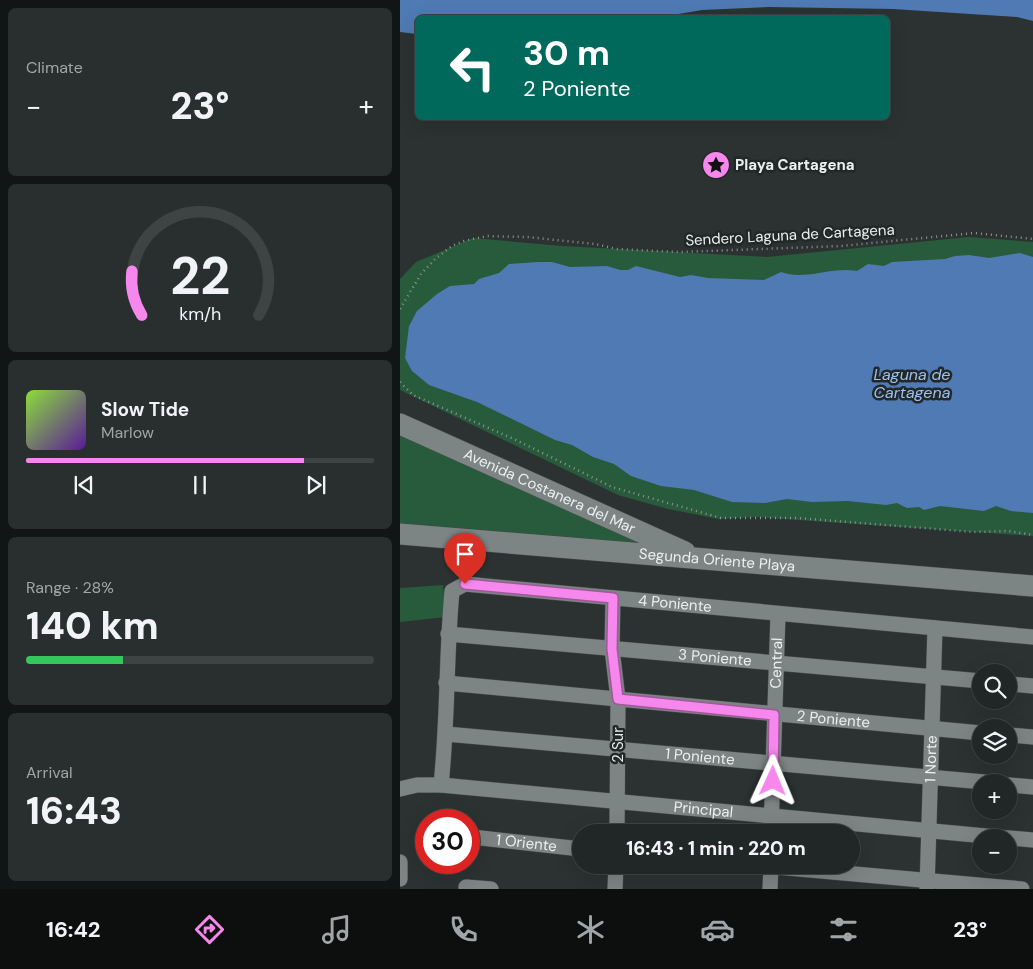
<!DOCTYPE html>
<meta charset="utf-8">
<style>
:root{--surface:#212626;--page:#292e2e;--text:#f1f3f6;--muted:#a2a5a7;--line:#3e4343;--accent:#f688ed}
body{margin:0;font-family:"DM Sans",sans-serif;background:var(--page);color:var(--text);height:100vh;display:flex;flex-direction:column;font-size:19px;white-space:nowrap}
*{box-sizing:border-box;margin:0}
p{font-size:16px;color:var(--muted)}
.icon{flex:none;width:28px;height:28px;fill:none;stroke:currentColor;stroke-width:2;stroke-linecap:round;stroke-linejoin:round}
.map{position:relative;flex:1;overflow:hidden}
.sheet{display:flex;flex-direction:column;gap:8px;padding:8px;background:#121515;width:400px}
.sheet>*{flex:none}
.hud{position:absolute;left:15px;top:15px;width:475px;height:105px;border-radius:8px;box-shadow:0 5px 20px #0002,0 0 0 1px var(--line);background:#00695c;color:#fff;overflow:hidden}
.buttons{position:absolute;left:572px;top:664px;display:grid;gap:10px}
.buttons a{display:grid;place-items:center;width:45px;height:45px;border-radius:50%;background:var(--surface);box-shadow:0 5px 20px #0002,0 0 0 1px var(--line);font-size:25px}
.speed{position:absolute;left:15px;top:809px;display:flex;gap:10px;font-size:25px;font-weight:700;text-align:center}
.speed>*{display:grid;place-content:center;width:65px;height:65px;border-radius:50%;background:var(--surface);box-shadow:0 5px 20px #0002,0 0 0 1px var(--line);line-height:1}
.speed .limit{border:8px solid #d22;background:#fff;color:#111}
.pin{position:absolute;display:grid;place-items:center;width:42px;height:42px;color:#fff;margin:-51px -21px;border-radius:50% 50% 50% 0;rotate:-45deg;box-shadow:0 0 5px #0007}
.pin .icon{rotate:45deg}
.me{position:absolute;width:55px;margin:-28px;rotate:1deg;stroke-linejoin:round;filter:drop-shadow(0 0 4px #0008)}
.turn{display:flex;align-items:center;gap:18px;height:105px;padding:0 25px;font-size:22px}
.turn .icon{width:65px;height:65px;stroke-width:2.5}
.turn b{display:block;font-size:35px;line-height:42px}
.big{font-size:38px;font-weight:800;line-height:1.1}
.sheet .widget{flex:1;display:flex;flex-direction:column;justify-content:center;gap:8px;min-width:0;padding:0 18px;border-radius:8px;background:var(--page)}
.sheet .dial{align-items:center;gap:0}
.dial svg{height:130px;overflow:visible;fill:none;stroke:var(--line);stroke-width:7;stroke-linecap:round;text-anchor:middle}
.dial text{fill:var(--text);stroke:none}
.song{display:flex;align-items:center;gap:15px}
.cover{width:60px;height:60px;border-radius:8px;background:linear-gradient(135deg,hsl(90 70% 55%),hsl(270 70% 35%))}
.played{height:5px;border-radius:2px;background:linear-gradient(90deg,var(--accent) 80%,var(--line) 80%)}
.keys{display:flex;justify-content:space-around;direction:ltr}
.heat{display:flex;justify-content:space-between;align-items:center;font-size:28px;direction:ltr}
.charge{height:8px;border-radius:4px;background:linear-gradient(90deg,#34c759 28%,var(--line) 0)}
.trip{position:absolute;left:172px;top:824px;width:288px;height:50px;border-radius:25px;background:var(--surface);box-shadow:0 5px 20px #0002,0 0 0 1px var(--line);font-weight:800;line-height:50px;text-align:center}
.tab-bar{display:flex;height:80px;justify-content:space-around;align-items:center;background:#0d0f0f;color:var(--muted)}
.tab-bar .icon{width:35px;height:35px}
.tab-bar .on{color:var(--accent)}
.tab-bar b{font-size:22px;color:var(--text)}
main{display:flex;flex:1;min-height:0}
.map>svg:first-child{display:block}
.green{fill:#285b3c}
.water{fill:#4f7ab3}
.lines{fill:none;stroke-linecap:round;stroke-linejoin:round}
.street-casing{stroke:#484d4d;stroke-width:16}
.secondary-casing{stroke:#484d4d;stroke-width:22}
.path{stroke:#8f9494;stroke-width:2.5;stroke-dasharray:1 4;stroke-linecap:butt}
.street{stroke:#7d8484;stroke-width:15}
.secondary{stroke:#7d8484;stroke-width:21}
.route-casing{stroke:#a0589a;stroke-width:12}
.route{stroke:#f688ed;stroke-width:9}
.labels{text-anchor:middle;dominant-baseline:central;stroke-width:5;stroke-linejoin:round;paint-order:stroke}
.poi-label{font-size:15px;font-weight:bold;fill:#ebefef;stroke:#222828;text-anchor:start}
.street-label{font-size:15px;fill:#ebefef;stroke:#222828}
.water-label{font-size:16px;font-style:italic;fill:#9cc1f0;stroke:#222828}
</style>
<main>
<section class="sheet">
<div class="widget"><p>Climate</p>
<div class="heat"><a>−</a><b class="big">23°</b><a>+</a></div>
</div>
<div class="widget dial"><svg viewBox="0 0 100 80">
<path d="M14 69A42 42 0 1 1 86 69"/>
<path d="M14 69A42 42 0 0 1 8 42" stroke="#f688ed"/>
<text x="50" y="56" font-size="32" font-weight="700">22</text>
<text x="50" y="72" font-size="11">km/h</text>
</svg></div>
<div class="widget">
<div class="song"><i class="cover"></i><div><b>Slow Tide</b><p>Marlow</p></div></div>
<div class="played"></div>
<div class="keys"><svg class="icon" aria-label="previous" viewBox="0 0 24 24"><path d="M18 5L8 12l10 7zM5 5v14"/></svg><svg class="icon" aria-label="pause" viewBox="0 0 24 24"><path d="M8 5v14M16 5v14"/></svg><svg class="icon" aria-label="next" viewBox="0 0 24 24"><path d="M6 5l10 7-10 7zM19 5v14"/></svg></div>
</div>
<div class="widget"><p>Range · 28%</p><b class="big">140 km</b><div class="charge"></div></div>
<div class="widget"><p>Arrival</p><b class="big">16:43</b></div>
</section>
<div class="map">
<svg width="633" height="889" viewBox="0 0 633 889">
<rect width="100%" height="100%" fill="#2c3232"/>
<path class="green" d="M569,237L633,242V536L355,517L319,519L268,509L218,495L0,390V279L16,262L73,238L162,246L367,257Z
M0,435L240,543L0,523Z
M43,585L46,617L0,622V588Z"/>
<path class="water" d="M0,0H633V21L617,17L493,9L369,7L302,10L255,18H18L17,34L0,32Z
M620,253L633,257V513L611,511L596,506L584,511L540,506L524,510L519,507L507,508L497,503L486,505L448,501L412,502L387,499L365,503L332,502L294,490L261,486L231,476L214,464L193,457L172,445L155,440L77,402L29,385L12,371L5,358L9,326L17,311L37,294L50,286L74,284L79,279L99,273L109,264L138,262H152L170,267L207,266L220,270H228L236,266L280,277L291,275L308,278L364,280L381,272C405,281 432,266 457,271L468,264L484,266L492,262L545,259L555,256L569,255L589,258Z"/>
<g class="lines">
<g class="street-casing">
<g id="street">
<path d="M213,598L212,649L218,699L217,832"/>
<path id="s1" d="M48,634L581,681"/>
<path id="s2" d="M46,683L581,733"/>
<path d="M609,684L633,686"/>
<path id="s3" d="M46,734L584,782"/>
<path d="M609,735L633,737"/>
<path id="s4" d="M41,785C48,720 46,656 52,591L65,584L633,637"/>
<path d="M609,785L633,787"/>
<path id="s5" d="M0,789L17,785H41L607,838"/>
<path id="s6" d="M371,832L378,614"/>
<path id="s7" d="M72,837L181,849"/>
<path d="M609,838L633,840"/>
<path d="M0,862V879"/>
<path d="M354,865L622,889"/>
<path d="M66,887L91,889"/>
<path d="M215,889L216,865"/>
<path d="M370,889L371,865"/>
<path id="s8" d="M527,889L535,628"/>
</g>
</g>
<g class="secondary-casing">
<g id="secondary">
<path id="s9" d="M0,424L285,552"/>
<path id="s10" d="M0,534L633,586"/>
</g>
</g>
<path class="path" d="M0,309L21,274L35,259L52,246L64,241L87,236L127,237L195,244L217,249L280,252L441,246L574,233L633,239
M0,382L13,395L114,439L212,487L321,518H398L573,532L608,531L633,535"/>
<use href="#street" class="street"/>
<use href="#secondary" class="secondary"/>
</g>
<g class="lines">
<g class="route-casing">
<path id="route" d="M65,584L213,598L212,649L218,699L374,715L373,781"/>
</g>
<use href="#route" class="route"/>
</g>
<defs>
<g id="sight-disc" transform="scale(1.4375)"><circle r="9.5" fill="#f688ed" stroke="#222828"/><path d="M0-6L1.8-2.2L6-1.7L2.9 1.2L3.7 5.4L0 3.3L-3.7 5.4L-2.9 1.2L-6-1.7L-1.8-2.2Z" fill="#111"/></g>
</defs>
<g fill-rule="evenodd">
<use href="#sight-disc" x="316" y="165"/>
</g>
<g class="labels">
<g class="poi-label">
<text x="335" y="165">Playa Cartagena</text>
</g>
<g class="street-label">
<text transform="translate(390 235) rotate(-3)">Sendero Laguna de Cartagena</text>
<text stroke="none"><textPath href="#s9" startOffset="164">Avenida Costanera del Mar</textPath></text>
<text stroke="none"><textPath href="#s10" startOffset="318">Segunda Oriente Playa</textPath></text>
<text stroke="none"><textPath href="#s4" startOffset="420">4 Poniente</textPath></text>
<text stroke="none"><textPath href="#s1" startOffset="268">3 Poniente</textPath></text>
<text stroke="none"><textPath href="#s6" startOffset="169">Central</textPath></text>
<text stroke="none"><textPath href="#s2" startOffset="389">2 Poniente</textPath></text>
<text transform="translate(218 745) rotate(-90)">2 Sur</text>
<text stroke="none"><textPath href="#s3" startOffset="255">1 Poniente</textPath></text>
<text stroke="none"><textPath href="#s8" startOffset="130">1 Norte</textPath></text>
<text stroke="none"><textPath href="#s5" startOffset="305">Principal</textPath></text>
<text stroke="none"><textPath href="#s7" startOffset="55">1 Oriente</textPath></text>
</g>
<g class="water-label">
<text x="512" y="374">Laguna de<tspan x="512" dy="18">Cartagena</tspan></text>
</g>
</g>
</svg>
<div class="buttons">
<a><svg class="icon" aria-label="search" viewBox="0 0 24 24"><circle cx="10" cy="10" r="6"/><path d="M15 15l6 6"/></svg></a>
<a><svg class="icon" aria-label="layers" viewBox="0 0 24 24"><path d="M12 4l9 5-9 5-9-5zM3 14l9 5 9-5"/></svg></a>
<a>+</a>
<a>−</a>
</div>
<div class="speed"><div class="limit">30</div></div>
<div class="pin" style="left:65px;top:584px;background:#d93025"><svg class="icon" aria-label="arrive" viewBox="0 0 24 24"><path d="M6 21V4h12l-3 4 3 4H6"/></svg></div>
<svg class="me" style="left:373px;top:781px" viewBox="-20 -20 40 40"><path d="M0-17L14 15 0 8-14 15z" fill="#f688ed" stroke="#fff" stroke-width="4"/></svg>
<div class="trip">16:43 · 1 min · 220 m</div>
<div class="hud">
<div class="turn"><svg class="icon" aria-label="left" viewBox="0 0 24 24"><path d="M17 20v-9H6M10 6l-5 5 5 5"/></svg><div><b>30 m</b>2 Poniente</div></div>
</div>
</div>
</main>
<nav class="tab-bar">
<b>16:42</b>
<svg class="icon on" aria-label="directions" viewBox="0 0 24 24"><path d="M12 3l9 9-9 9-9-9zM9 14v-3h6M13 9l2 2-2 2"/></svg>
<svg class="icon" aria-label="music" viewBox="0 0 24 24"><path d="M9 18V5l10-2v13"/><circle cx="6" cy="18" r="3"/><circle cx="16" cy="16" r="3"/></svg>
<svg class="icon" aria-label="phone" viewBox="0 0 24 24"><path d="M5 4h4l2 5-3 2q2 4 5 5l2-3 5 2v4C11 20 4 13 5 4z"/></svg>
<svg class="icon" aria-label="climate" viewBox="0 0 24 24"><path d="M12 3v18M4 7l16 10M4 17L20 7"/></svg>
<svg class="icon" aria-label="car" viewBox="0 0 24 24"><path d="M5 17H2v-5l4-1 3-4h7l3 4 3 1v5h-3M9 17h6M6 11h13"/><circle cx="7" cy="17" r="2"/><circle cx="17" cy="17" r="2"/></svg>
<svg class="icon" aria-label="filters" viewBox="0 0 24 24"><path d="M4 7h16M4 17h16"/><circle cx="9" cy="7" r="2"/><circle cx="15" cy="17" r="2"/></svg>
<b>23°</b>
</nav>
